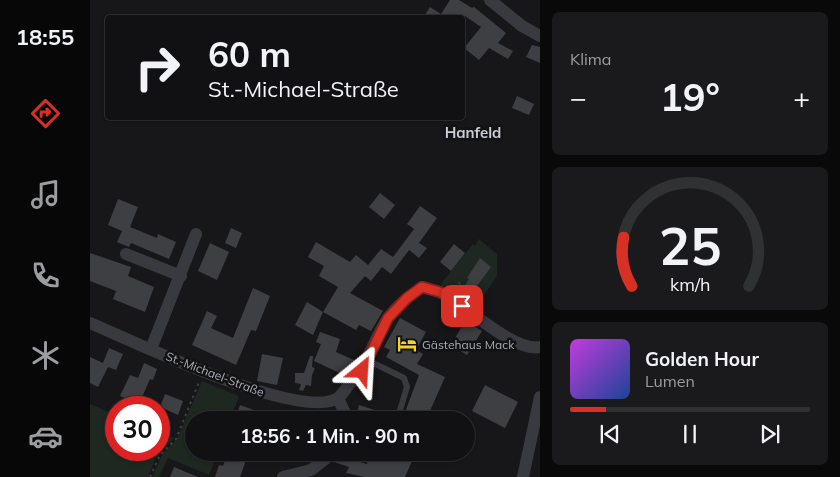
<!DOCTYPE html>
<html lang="de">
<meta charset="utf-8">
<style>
:root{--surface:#111113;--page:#1a1a1c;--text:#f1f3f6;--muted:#9c9da0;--line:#303133;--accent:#d93025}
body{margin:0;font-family:Mulish,sans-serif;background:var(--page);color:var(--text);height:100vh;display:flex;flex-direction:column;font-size:19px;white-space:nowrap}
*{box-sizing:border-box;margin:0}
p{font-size:16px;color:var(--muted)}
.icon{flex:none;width:28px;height:28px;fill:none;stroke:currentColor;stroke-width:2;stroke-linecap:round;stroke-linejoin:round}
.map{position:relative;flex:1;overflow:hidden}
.panel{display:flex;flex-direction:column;gap:12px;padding:12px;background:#09090a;width:300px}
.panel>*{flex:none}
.guide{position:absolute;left:15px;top:15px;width:360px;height:105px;border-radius:5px;box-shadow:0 1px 4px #0004,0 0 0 1px var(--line);background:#111113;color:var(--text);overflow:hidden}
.speed{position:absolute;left:15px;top:396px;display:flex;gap:10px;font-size:25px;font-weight:700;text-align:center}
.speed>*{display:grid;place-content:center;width:65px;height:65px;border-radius:50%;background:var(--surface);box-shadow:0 1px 4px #0004,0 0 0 1px var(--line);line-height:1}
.speed .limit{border:8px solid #d22;background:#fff;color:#111}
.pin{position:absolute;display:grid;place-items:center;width:42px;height:42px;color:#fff;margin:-21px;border-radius:10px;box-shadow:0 2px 8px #0006}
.me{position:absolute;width:55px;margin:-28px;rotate:27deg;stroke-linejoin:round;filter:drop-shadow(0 0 4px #0008)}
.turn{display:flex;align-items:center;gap:18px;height:105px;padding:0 20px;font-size:22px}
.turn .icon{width:65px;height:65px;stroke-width:2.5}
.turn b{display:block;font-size:35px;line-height:42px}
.big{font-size:38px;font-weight:700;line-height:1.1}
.panel .widget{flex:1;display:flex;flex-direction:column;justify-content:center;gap:8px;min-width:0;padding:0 18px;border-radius:8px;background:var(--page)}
.panel .dial{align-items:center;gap:0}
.dial svg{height:130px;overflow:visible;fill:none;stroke:var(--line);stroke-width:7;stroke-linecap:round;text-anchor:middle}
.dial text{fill:var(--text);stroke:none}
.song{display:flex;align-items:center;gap:15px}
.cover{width:60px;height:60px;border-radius:8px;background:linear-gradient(135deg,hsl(290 70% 55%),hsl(220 70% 35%))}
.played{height:5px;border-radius:2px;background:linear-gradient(90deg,var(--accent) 15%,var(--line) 15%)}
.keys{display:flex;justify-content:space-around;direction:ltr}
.heat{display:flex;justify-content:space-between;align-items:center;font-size:28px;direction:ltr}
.trip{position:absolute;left:95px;top:411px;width:290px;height:50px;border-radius:25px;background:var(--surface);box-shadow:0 1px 4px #0004,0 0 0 1px var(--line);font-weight:700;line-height:50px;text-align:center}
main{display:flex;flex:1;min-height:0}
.menu{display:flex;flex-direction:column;width:90px;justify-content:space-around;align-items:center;background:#070708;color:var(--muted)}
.menu .icon{width:35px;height:35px}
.menu .on{color:var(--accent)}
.menu b{font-size:22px;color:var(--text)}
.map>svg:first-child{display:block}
.green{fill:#1e2720}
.building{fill:#3e3f43}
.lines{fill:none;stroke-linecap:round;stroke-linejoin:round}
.path{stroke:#3d3f45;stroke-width:2;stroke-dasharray:2.5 4;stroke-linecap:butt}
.lane{stroke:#393a40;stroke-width:6}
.street{stroke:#393a40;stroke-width:12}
.route-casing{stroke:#8d1f18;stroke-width:12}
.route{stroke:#d93025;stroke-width:9}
.labels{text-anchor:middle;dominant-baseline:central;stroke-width:5;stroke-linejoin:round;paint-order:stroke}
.poi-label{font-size:12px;fill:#a8abb9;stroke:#121214;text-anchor:start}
.street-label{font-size:12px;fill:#a8abb9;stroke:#121214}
.quarter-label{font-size:15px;font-weight:bold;fill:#c9cbd5;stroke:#121214}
</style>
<main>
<nav class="menu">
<b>18:55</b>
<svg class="icon on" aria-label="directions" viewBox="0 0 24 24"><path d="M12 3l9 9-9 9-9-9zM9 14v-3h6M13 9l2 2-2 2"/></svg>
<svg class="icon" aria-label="music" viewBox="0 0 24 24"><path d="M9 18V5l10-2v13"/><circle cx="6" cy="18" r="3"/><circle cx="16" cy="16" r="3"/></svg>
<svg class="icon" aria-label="phone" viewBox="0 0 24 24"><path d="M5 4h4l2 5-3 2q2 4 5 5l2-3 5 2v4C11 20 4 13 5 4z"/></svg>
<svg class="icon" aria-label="climate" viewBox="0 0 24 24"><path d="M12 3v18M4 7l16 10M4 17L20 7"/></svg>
<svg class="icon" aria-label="car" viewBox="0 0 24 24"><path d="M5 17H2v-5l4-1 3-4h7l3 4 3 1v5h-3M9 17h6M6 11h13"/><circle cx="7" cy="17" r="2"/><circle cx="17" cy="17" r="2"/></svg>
</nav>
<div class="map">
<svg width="450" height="477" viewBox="0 0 450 477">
<rect width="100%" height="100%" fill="#171719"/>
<path class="green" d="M389,239L407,254V276L386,307L350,285L383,244L385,246Z
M112,381L149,396L140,420H104V452L128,453L119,475L78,458L69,477H62L73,453L87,439Z
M0,404L26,415V450H69V432L84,438L65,459L58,477H0Z"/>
<path class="building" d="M360,0H369L382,8L384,7L416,33L408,43L423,51L418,59L399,48L389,60L374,48L391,27L375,16L374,18H333L340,7L351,14Z
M442,45L450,47V63L436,57Z
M427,96L444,104L439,115L422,108Z
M290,193L305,205L294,219L279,207Z
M28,199L48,207L40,227L67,238L68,234L86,242L79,259L41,243L39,247L27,242L32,231L18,225Z
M330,206L347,218L329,243L337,248L329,258L319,250L301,274L292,267L281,281L275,276L260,293L293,311L281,331L269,325L266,330L233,312L248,287L229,276L234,266L218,257L226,242L260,262L266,255L278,265L291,249L303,257L324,229L317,224Z
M141,228L152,233L146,248L135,243Z
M120,243L139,252L127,280L108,271Z
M364,244L375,253L361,271L350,262Z
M0,253L41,267L38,276L64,287L55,312L23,299L26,291L0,281Z
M390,258L401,267L384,290L375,285L379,279L377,278Z
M163,288L180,296L166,331L161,330L146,365L102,345L117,311L127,316L121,328L143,338Z
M217,302L233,312L223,335L205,325Z
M310,318L336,332L326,350L333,354L327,364L355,377L336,420H312L329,375L296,357L300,350L294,347Z
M375,321L392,331L377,355L361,345Z
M230,332L250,339L246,352L266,361L256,376L224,361L231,344L226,342Z
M19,348L33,354L26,370L18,367L8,387L0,383V357L13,363Z
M172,354L193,358L187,385L167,381Z
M220,356H223L222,367L225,368L222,375L221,386L216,385L213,391L209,390L211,384L205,383V373H214Z
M54,363L67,369L63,380L60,379L49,404L30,396L40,375L48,378Z
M395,385L428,402L415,428L382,411Z
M75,394L93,401L88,415L70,407Z
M150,405L172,413L169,420H145Z
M269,405L303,416L302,420H282L267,414Z
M138,452H159L150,477H125L129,465L133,466Z
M279,452H326L315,477H275L256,473L259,467L244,462L250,457L277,464Z
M84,467L108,477H80Z"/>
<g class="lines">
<path class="path" d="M365,289L369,283L376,288
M60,477L70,455L86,439L109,382"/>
<path class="lane" d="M277,360L314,378L317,387L307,420"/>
<path class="street" d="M400,0L432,26L450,36
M36,254L91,276
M0,323C43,341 210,422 248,398C252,395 255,390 258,386C279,363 282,342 298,318C307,305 320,296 332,287C340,289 349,291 357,296C380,309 424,352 450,347
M61,349L106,234
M248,398L258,420
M193,477L221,470L244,452
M433,477L450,397"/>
</g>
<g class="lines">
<g class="route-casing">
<path id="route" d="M272,371L298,318L317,298L332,287L350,292L372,306"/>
</g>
<use href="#route" class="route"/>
</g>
<defs>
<g id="hotel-bare" transform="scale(1.5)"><path d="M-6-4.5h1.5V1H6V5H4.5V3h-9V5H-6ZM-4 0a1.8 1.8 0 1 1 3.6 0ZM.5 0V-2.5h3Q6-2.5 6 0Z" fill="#f9cf2e" stroke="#121214" stroke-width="2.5" paint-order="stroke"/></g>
</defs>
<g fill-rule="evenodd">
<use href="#hotel-bare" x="317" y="344"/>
</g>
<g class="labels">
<g class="poi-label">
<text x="332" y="344">Gästehaus Mack</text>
</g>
<g class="street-label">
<text transform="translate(125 374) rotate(21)">St.-Michael-Straße</text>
</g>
<g class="quarter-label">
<text x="383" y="132">Hanfeld</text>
</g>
</g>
</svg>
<div class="speed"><div class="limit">30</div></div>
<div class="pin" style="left:372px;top:306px;background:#d93025"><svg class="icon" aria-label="arrive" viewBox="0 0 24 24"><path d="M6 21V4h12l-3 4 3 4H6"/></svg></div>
<svg class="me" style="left:272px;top:371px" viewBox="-20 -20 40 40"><path d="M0-17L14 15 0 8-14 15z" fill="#d93025" stroke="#fff" stroke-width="4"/></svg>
<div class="trip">18:56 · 1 Min. · 90 m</div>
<div class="guide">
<div class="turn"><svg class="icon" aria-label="right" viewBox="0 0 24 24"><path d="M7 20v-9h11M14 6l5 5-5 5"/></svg><div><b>60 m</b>St.-Michael-Straße</div></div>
</div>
</div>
<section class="panel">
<div class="widget"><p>Klima</p>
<div class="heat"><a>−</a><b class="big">19°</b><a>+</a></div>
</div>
<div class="widget dial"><svg viewBox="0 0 100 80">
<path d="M14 69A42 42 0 1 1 86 69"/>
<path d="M14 69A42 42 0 0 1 9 39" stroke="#d93025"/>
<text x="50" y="56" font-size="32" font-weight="700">25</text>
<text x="50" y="72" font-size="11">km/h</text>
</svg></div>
<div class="widget">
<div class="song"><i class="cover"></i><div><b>Golden Hour</b><p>Lumen</p></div></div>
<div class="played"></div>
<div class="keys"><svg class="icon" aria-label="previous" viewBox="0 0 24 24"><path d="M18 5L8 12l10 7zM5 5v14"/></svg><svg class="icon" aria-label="pause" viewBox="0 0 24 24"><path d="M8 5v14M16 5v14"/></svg><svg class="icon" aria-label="next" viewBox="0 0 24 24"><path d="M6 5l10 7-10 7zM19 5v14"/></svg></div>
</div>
</section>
</main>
